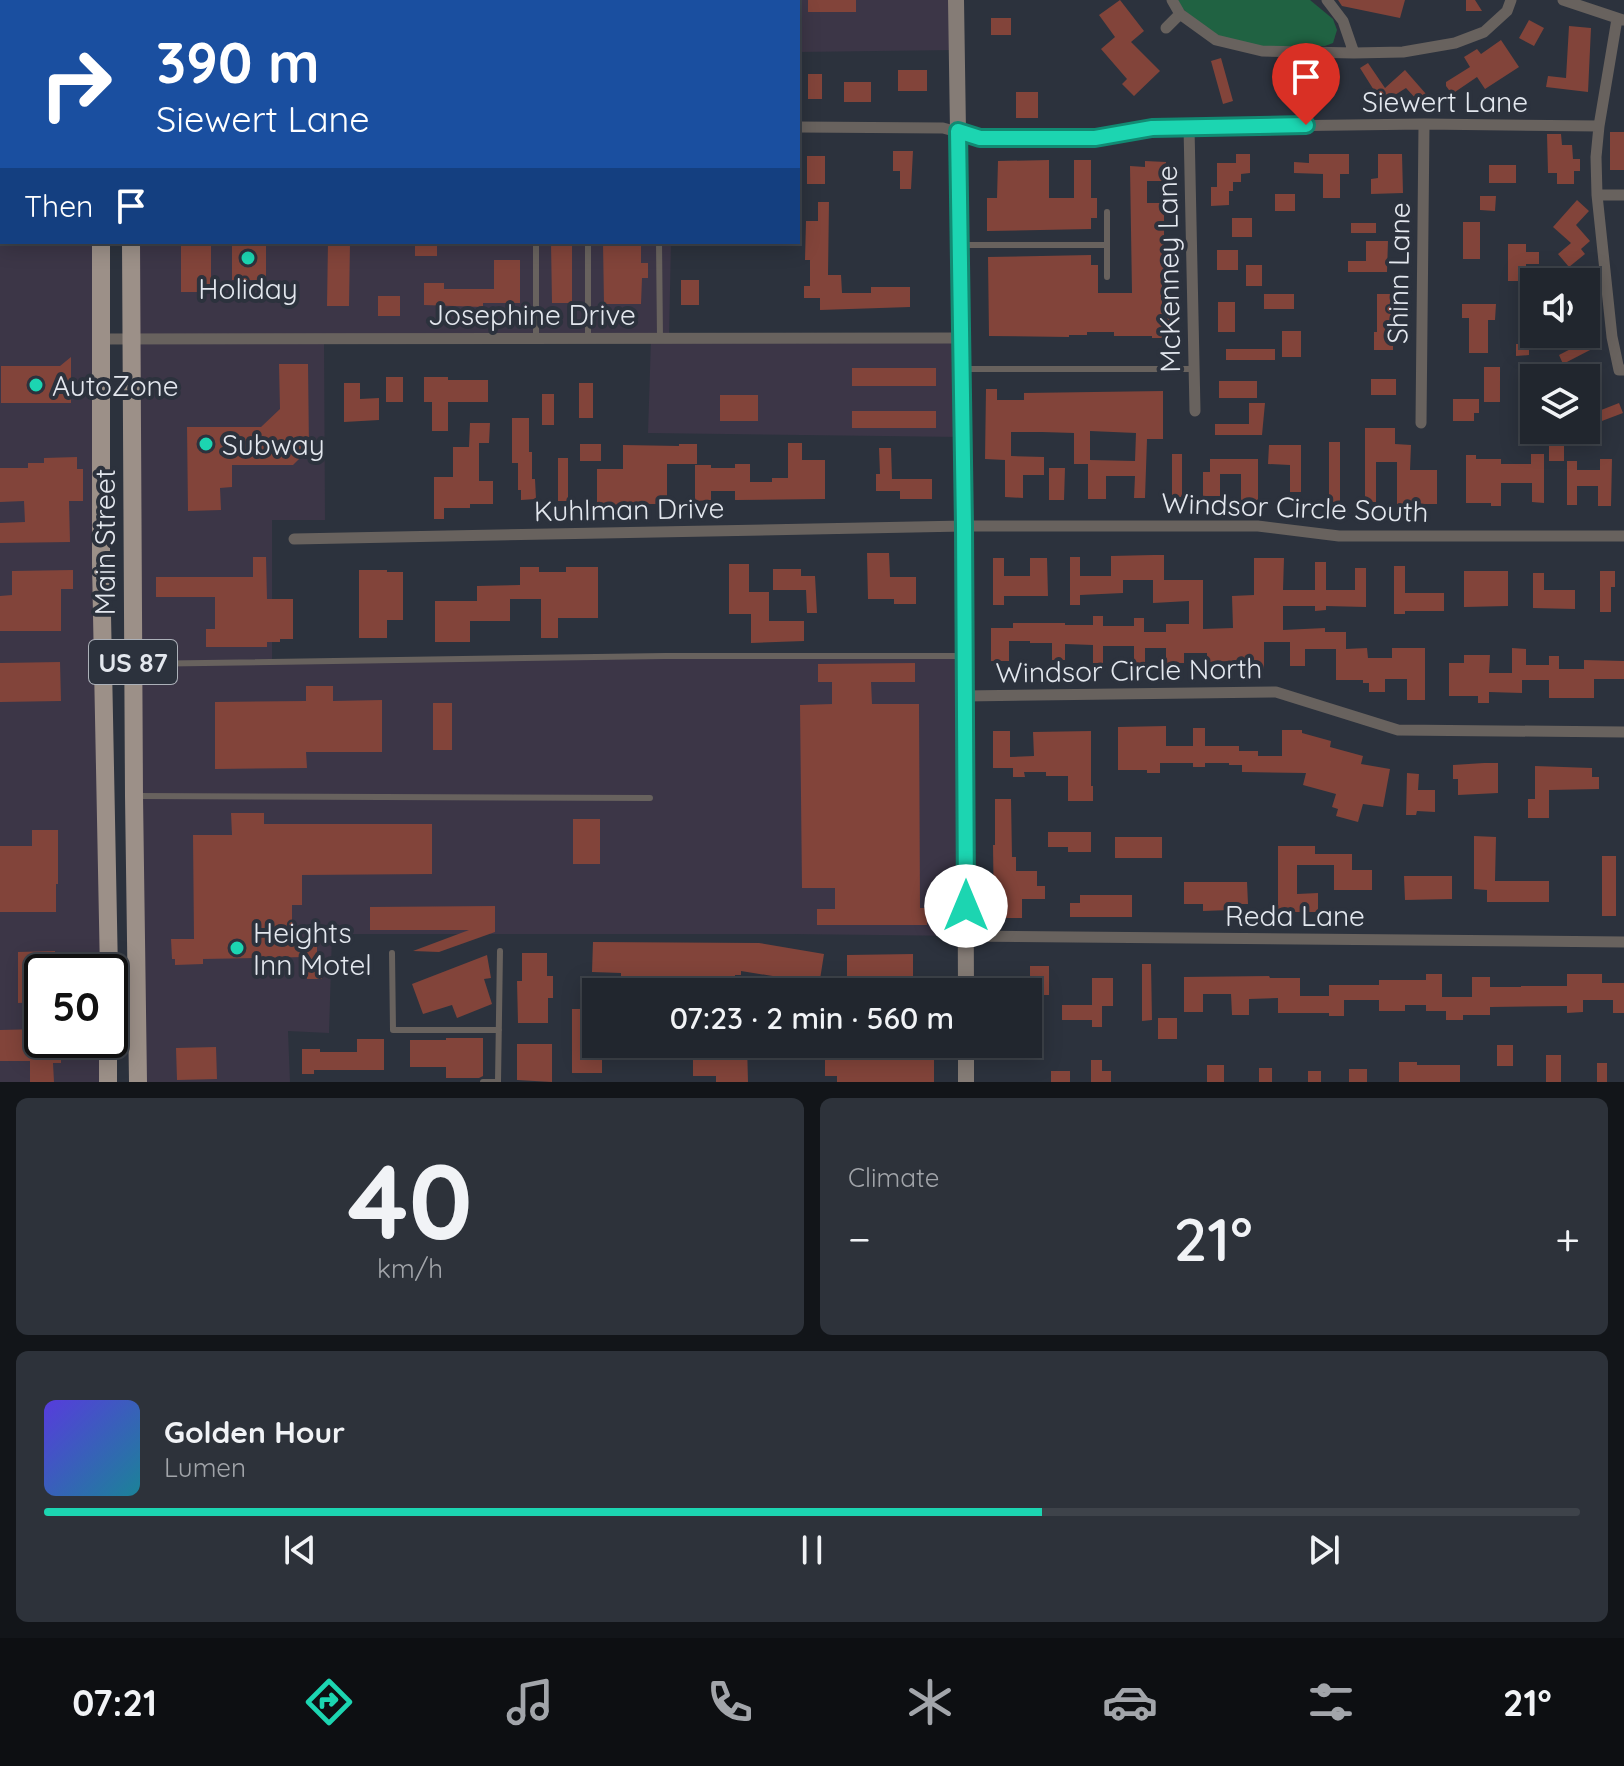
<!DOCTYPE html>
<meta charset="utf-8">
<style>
:root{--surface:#21262e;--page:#2d323a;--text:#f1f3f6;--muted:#a2a5aa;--line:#3e434a;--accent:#1cd5b1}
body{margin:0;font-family:Quicksand,sans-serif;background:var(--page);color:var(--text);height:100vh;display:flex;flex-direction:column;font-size:30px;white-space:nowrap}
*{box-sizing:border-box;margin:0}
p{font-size:26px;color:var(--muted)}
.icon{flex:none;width:44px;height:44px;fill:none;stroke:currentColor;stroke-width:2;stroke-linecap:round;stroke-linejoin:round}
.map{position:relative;height:1082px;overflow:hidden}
.details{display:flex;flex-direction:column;gap:16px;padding:16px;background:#121519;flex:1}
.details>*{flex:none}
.hud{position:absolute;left:0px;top:0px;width:800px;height:244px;box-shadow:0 4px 20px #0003,0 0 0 2px var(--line);background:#1a4fa0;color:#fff;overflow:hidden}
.buttons{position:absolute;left:1520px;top:268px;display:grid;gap:16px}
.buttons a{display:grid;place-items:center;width:80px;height:80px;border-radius:0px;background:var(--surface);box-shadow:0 4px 20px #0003,0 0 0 2px var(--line);font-size:40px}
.speed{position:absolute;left:24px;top:954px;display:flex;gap:16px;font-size:40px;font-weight:700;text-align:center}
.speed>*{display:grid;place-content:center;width:104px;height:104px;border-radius:50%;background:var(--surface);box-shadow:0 4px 20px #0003,0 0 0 2px var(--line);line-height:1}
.speed .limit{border:4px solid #111;border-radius:12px;background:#fff;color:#111}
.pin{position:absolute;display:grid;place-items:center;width:68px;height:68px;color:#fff;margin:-82px -34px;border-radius:50% 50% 50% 0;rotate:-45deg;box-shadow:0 0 8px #0007}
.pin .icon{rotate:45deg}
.me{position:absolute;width:88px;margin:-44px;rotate:0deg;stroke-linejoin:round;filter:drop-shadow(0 0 6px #0008)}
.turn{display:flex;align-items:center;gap:28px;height:168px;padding:0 24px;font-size:36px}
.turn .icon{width:104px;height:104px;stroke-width:2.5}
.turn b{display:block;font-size:56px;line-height:68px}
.then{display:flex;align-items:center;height:76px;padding:0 24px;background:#0003;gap:16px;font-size:30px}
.big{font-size:60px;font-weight:600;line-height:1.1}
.details .tile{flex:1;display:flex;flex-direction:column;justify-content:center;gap:12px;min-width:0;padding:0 28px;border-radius:12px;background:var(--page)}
.details .dial{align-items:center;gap:0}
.dial b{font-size:104px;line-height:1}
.song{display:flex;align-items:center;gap:24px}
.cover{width:96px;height:96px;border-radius:12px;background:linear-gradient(135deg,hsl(250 70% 55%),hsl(190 70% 35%))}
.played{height:8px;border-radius:4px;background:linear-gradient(90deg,var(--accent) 65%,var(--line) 65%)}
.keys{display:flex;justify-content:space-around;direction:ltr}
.heat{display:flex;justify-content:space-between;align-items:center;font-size:44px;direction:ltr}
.details .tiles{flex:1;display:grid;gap:16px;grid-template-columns:1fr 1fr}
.tile:last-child{grid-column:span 2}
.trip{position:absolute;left:582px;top:978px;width:460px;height:80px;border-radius:0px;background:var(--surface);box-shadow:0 4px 20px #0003,0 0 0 2px var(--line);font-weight:600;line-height:80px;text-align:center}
.dock{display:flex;height:128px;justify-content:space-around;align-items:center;background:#0d0f12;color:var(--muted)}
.dock .icon{width:56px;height:56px}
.dock .on{color:var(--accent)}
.dock b{font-size:36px;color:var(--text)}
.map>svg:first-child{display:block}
.commercial{fill:#3c3647}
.built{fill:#333c4c}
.green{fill:#206242}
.building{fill:#82443a;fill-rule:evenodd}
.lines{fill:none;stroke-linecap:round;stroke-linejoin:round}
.service{stroke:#68625e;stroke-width:6}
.minor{stroke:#68625e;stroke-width:11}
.secondary{stroke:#857c76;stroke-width:16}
.primary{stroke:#9c9088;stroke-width:18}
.route-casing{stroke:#128a73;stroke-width:20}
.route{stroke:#1cd5b1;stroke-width:14}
.poi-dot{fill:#1cd5b1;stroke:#2c323d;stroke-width:3}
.labels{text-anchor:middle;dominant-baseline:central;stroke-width:8;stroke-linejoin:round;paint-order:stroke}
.shield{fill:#2c323d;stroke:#acb1b9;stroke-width:2}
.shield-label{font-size:26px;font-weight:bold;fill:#e3e7ee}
.street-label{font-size:28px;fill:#e3e7ee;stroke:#2c323d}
.poi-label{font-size:28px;fill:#e3e7ee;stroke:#2c323d;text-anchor:start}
</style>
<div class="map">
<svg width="1624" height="1082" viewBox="0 0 1624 1082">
<rect width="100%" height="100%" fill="#2c323d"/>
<path class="commercial" d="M0,0H99V2H2V242H101L107,972H42V1040H107V1082H0Z
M130,0H356V2H130Z
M797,0H957V50L798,52Z
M131,242H671L669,338H961L962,437L648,433L651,339H324L325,520H272V662L964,656L966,936L793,934H332L329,1033L288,1031L290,1082H138Z"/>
<path class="built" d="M356,0H673V2H356Z"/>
<path class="green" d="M1178,0H1310L1333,19L1337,30L1333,43L1325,46H1262L1227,40L1207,31L1182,8Z"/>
<path class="building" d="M808,0H856V12H808Z
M1120,0L1144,31L1131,42L1160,71L1134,96L1122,84L1127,79L1101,49L1115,37L1099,15Z
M1338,0H1405L1400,18L1342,6Z
M1466,0H1475L1482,11H1466Z
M991,18H1011V35H991Z
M1529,20L1544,28L1534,46L1519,38Z
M1569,26L1591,28L1588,92L1546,87L1548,76L1566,78Z
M1501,40L1519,67L1485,89L1477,77L1452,94L1446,86V82L1470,67L1464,57L1477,49L1481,54Z
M1221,58L1233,101L1223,104L1211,61Z
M1368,63L1385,88L1405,70L1426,94L1418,101L1406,88L1382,103L1360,68Z
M898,70H927V91H898Z
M808,74H822V99H808Z
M844,82H871V102H844Z
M1016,92H1038V118H1016Z
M1610,132H1624V170H1610Z
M1547,134H1561L1562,145H1572L1573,159H1580V171H1574V184H1557V173H1548Z
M893,151H913L911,189H900V171H893Z
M1236,154H1250V173L1241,174V182H1233V191H1229V205L1211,206V187H1217V163H1236Z
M1309,154H1349V174H1340V198H1323V174L1294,173V162L1309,163Z
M1378,154H1402L1403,193L1371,194V179L1378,178Z
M807,156H825V184H807Z
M1049,160V198H1074V160H1091V198H1097V218H1091V229L987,231V198H997L998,161Z
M1145,161L1166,162V181H1147V203H1164V281H1162V303H1172V321H1162V338H1152V336H1114V332H1087V335H1069V337L989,336L988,257L1091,255V265H1098V293H1132L1130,166L1145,167Z
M1489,165H1516V183H1489Z
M1275,194H1295V211H1275Z
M1480,196H1496L1495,211L1480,210Z
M1577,200L1589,211L1576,225L1590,241L1581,249L1585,254L1569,267L1558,254L1571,243L1553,227Z
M818,202H829L828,275H841L842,293H871V287H910V307L820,310V298H804V286H810V260H805L806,221H818Z
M1232,218H1252V237H1232Z
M1463,222H1480V259H1463Z
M1351,223H1376V233H1351Z
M1366,241H1388L1387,272H1348V261H1366Z
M181,242H211V292H181Z
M232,242H266V280H232Z
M328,242H350L349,306H327Z
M415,242H437V256H415Z
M551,242H572V303H552Z
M603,242H641V263H648V278H642L641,304H604Z
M1508,244H1526V252H1539V264H1526V281H1508Z
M1217,250H1238V270H1217Z
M494,260H520V303H483V307L424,305V283H444V289H494Z
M1246,265H1262V286H1246Z
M681,280H699V305H681Z
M1264,294H1294V309H1264Z
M1377,294H1397V325H1393V350H1374V332H1377Z
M378,296H400V316H378Z
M1218,302H1235V332H1218Z
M1462,304H1496L1495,320H1488V353H1469V318H1462Z
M1282,331H1301V357H1282Z
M1588,340L1592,349L1563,364L1559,355Z
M1516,344H1529V355L1516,356Z
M1226,349H1275V360H1226Z
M71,357V403H1V366H60Z
M279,364H308L309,449L293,465H232V487L220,488L221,510L188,511L187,427H261L280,409Z
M1484,367H1500V402H1484Z
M852,368H936V386H852Z
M386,377H403V402H386Z
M424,377H448V380H488V402H448V431H432V402H424Z
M1371,379H1396V395H1371Z
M1219,381H1257V398H1219Z
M344,383H360V399L379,398V420L344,422Z
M579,383H593V418H579Z
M986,389H997V400H1024V393L1163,391V439H1147L1145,498H1134L1135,476H1106V499H1088V464H1074V433L1042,432H1011V456L1044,457V475H1023V498L1005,497V460L985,459ZM1090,431L1136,433L1135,461L1090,460Z
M542,394H554V425H542Z
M720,395H758V421H720Z
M1453,399H1479V413H1474V421H1453Z
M1249,403H1265L1262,435H1215V424H1249Z
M1619,403L1623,413L1586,427V416Z
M852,411H936V428H852Z
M512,418H529V452H532V479H535L536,499L521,500V490H518V463H512Z
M470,423H490L489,443H479V481H493V504H470V508H444V519H434V477H453V447H469Z
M1365,428H1395V444L1411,445L1410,470H1437V504H1397V462H1376V502H1365Z
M1329,442H1340V502H1329Z
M788,443H802V460H825V499L735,500V491H711V500L695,501V465H711V468H735V464H750V482H772V478H788Z
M580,444H601V461H580Z
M679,444H697V464H667V504H617V511H597V469H623V445L679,446Z
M1269,445H1301V492H1290V465L1268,464Z
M1549,445H1564V461H1549Z
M879,448H891L892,479H932V499H900V491H876V474H880Z
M1172,454H1182V497H1172Z
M1531,454H1544V503L1532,502V483H1501V506H1491V503H1466V455H1476V459H1501V464H1531Z
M77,457V469H83V501H69L70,542L0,543V523L25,522L24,501L0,502V468H28V463H44V458Z
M558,458H568V501H558Z
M1210,459H1258V500H1241V474H1220V496H1203V472H1210Z
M1600,459H1612L1611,506H1598V486H1577V505H1567V461H1577V470H1600Z
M1049,468H1065L1064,500H1049Z
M867,553H889L890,577H916V604H894V599H868Z
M1153,555H1164V580H1203V629L1233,628L1232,596L1254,595V558H1284L1283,590H1315V562H1326V590H1355V568H1366V607L1326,606V610L1315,611V606H1283V630L1325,628V632H1346V649L1367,648L1368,658H1392V648H1425V700H1407V679H1385V692H1369V683H1363V680H1336V649H1305V666H1290V642H1264V669H1251V660L1207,662V653H1184V663H1166V648H1145V664H1134V646H1103V663H1093V645L1065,644V660H1052V643H1030V641H1009V661H991V628H1013V623H1065V625H1093V616H1103V626H1134V618H1144V632H1166V624H1189V601L1153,603V580H1123V593L1080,595V605H1070V557H1080V576H1111V556Z
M253,557H266L267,599H293V639H280V642H267V647H206V629H215V597H156V577H253Z
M993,558H1004V576H1030V558H1047L1048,596H1004V605H993Z
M729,564H749V592H769V621H804V641L751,643V614H729Z
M1394,566H1405V593H1444V611H1405V614H1394Z
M520,567H539V572H566V567H598V618H558V638H541V599H510V621H470V642H435V601H477V586L520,585Z
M773,569H801V576H815L817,613H807L806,590H773Z
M73,570V589H61V631H0V596L12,595V571Z
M359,570H387V572H403V620H387V638H359Z
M1464,571H1508V606L1464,607Z
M1600,571H1615V587H1611V612H1600Z
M1533,573H1544V590H1575V609L1533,608Z
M1512,648L1526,649V665H1549V656H1559V669H1584V660L1624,661V679H1594V698H1549V680H1522V693L1489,692V703H1478V696H1449V663H1464V655H1490L1489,673H1512Z
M60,662L61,701L0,702V663Z
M915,663V682H871L872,704H919L920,908H927V925H817V909H835V888H802L800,705L832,704V682H818V664Z
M306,686H333V701L382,700V752H306L307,768L215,769V702L306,701Z
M433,703H452V750H433Z
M1166,726V746H1193V728H1205V746H1239V751H1258V756H1282V730H1302V733L1331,741L1330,747L1363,756L1361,764L1390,769L1383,807L1363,804L1358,822L1336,816L1338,809L1332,807L1336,794L1303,785L1306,773L1242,772V765H1229V763H1205V767H1193V763H1160V773H1147V770H1118V727Z
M993,731H1010V757L1034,756L1033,732L1091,731V786H1093V801H1068V776H1046V772H1024L1025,777H1013V768H993Z
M1484,763H1498V793L1458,795V779H1453V765Z
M1535,766L1592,768V777H1599V789L1549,790V818H1528V799H1535Z
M1407,773L1419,774L1418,790H1435V812L1417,811L1416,815H1406Z
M995,799H1011L1012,857H1016V871H1037V886H1045V899H1022V918H994L993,845H995Z
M231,813H264V824H432V874L302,875V905H292V937H302L303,941H317V964H322V979H307V957L203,959V964L175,965V959H172L171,939H194L193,835H232Z
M573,819H600V864H573Z
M32,830H58V884H56V912H0V846H32Z
M1048,832H1091V852H1068V847H1048Z
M1474,836L1496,837L1495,881H1549V902H1487V890L1474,889Z
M1115,837H1162V858H1115Z
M1278,846H1315V854H1352V870H1372V890H1334V865H1297V894L1318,893V912H1278Z
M1602,856H1616V916H1602Z
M1404,876H1452V899L1405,900Z
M1184,882H1247L1248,904H1230V910L1203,911V904H1184Z
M1080,895H1132V917H1070V903H1080Z
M495,906V932L439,952L413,951L469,930H370V907Z
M593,942L759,943L824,954L818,992H780L785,978L741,971V975H735V992H621V973L592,972Z
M55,951L56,972H42V1002L18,1003V952Z
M522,953H547V976H553V998H548V1023H518L517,981H522Z
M913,954V984H847V955Z
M487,955L491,978L484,979L492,1004L457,1018L452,1005L423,1014L412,984Z
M1142,964H1151L1152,1020L1142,1021Z
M1030,966H1049V995H1030Z
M1426,974H1442V997H1472V977H1490V987H1521V986H1567V974H1602V983H1624V1013H1613V1000H1583V1012L1567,1013V1006L1490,1007V1015H1463V1020H1446V1011H1426V1005H1405V1011H1379V1000H1344V1016H1329V1013H1278V998L1249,999V1015H1232L1231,994H1203V1012H1184V977L1269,976L1270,978H1300V996H1329V985H1379V980H1426Z
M1092,978H1113V1006H1102V1027H1092V1020H1062V1005H1092Z
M572,1009H596V1044H747L748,1082H716V1076H693V1055H602V1073H572Z
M1158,1018H1177V1039H1158Z
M42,1029V1040H61V1063H53L54,1082H30V1061H0V1030Z
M446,1038H483V1076L479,1078H446V1067H410V1040H446Z
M357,1039H384V1070H314V1074H302V1049H320V1052H357Z
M517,1044H552V1082L517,1080Z
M843,1044H898L899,1057H934V1082H837V1076H825V1058H843Z
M1497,1045H1513V1066H1497Z
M216,1047L217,1079L177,1080L176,1048Z
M1546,1055H1561V1082H1546Z
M1091,1060H1102V1071H1111V1082H1091Z
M1399,1062H1417V1065H1460V1082H1399Z
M1597,1063H1607V1082H1597Z
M1207,1065H1224V1082H1207Z
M1259,1068H1272V1082H1259Z
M1349,1069H1367V1082H1349Z
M1051,1071H1070V1082H1051Z
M1308,1071H1321V1082H1308Z"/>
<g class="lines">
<path class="service" d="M788,0V2
M536,242V338
M588,242V338
M659,242L660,338
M960,245H1107
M1107,277V212
M965,369H1193
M135,664L665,656H964
M137,796L650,798
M392,953L393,1030H499
M483,1082H498L500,951"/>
<path class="minor" d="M1172,0L1180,14L1216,40L1262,51L1354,53L1403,52L1455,43L1484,32L1507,11L1511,0
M1327,0L1343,21L1354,53
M1563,0L1623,20
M686,2L687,0
M1617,19L1599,126L1596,157L1597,195L1612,337L1619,370H1624
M1166,28L1180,14
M798,127L943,128L980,138H1095L1152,128L1189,127L1424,124L1599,126
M1189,127L1195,411
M1597,195H1624
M102,339L961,338
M1421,423L1424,124
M294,539L964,526H1258L1339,536H1624
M964,696L1276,692L1398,730L1624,732
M966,936L1624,942"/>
<path class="secondary" d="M956,0L964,526L966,992
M966,1044V1082"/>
<path class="primary" d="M99,0V2
M130,0V2
M101,242V564L109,972
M131,242L134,796L138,1082
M108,1082V1040"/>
</g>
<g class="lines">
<g class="route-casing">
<path id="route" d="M966,906L964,526L958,131L980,138H1095L1152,128L1306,125"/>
</g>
<use href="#route" class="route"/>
</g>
<g class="poi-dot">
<circle cx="248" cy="258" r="8"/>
<circle cx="36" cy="385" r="8"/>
<circle cx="206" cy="444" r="8"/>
<circle cx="237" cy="948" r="8"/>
</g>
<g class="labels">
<rect class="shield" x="89" y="640" width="88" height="44" rx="6"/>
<g class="shield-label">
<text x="133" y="662">US 87</text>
</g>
<g class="street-label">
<text x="1445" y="101">Siewert Lane</text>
<text transform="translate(1168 269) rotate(-91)">McKenney Lane</text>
<text transform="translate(1398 273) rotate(-89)">Shinn Lane</text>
<text x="532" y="314">Josephine Drive</text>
<text transform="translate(1295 507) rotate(2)">Windsor Circle South</text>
<text transform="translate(629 509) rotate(-1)">Kuhlman Drive</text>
<text transform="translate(104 542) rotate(-90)">Main Street</text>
<text transform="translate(1129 670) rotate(-1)">Windsor Circle North</text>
<text x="1295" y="915">Reda Lane</text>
</g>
<g class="poi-label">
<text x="248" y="288" text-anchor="middle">Holiday</text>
<text x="52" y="385">AutoZone</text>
<text x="222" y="444">Subway</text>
<text x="253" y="932">Heights<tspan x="253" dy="32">Inn Motel</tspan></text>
</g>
</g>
</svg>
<div class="buttons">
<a><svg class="icon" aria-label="sound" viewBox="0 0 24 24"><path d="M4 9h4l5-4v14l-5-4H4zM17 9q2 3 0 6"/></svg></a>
<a><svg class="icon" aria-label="layers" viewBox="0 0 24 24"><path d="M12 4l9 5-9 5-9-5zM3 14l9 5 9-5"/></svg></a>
</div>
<div class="speed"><div class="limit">50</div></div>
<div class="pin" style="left:1306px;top:125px;background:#d93025"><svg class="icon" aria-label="arrive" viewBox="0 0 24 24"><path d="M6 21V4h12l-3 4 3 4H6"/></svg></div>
<svg class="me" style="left:966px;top:906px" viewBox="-20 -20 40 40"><circle r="19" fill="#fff"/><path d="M0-13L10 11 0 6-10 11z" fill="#1cd5b1"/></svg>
<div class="trip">07:23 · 2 min · 560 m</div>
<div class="hud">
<div class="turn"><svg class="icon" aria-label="right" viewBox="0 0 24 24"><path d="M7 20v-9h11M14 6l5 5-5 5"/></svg><div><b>390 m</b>Siewert Lane</div></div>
<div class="then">Then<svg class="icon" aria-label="arrive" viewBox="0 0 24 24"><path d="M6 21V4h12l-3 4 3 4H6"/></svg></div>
</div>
</div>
<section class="details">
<div class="tiles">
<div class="tile dial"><b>40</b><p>km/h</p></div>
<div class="tile"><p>Climate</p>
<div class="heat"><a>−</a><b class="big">21°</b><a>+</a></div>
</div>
<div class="tile">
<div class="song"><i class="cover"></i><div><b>Golden Hour</b><p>Lumen</p></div></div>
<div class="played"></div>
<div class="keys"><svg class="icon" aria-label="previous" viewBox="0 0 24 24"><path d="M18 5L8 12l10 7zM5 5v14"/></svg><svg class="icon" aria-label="pause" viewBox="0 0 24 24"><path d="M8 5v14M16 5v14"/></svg><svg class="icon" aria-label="next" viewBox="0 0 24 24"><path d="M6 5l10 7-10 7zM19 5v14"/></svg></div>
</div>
</div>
</section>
<nav class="dock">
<b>07:21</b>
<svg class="icon on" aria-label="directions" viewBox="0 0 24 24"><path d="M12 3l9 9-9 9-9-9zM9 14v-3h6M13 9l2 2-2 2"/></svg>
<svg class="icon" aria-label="music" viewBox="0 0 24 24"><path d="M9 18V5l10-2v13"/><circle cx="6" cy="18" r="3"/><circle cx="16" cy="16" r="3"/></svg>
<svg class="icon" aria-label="phone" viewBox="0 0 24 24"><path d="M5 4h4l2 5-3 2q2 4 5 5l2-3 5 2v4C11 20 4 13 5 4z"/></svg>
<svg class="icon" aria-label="climate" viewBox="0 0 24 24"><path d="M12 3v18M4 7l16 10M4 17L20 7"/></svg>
<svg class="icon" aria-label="car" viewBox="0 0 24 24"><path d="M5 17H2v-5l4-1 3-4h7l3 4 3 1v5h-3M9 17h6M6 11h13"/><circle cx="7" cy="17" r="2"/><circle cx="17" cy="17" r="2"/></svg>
<svg class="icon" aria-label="filters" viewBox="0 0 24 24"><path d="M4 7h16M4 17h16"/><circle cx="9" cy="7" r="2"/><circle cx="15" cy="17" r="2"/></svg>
<b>21°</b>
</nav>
